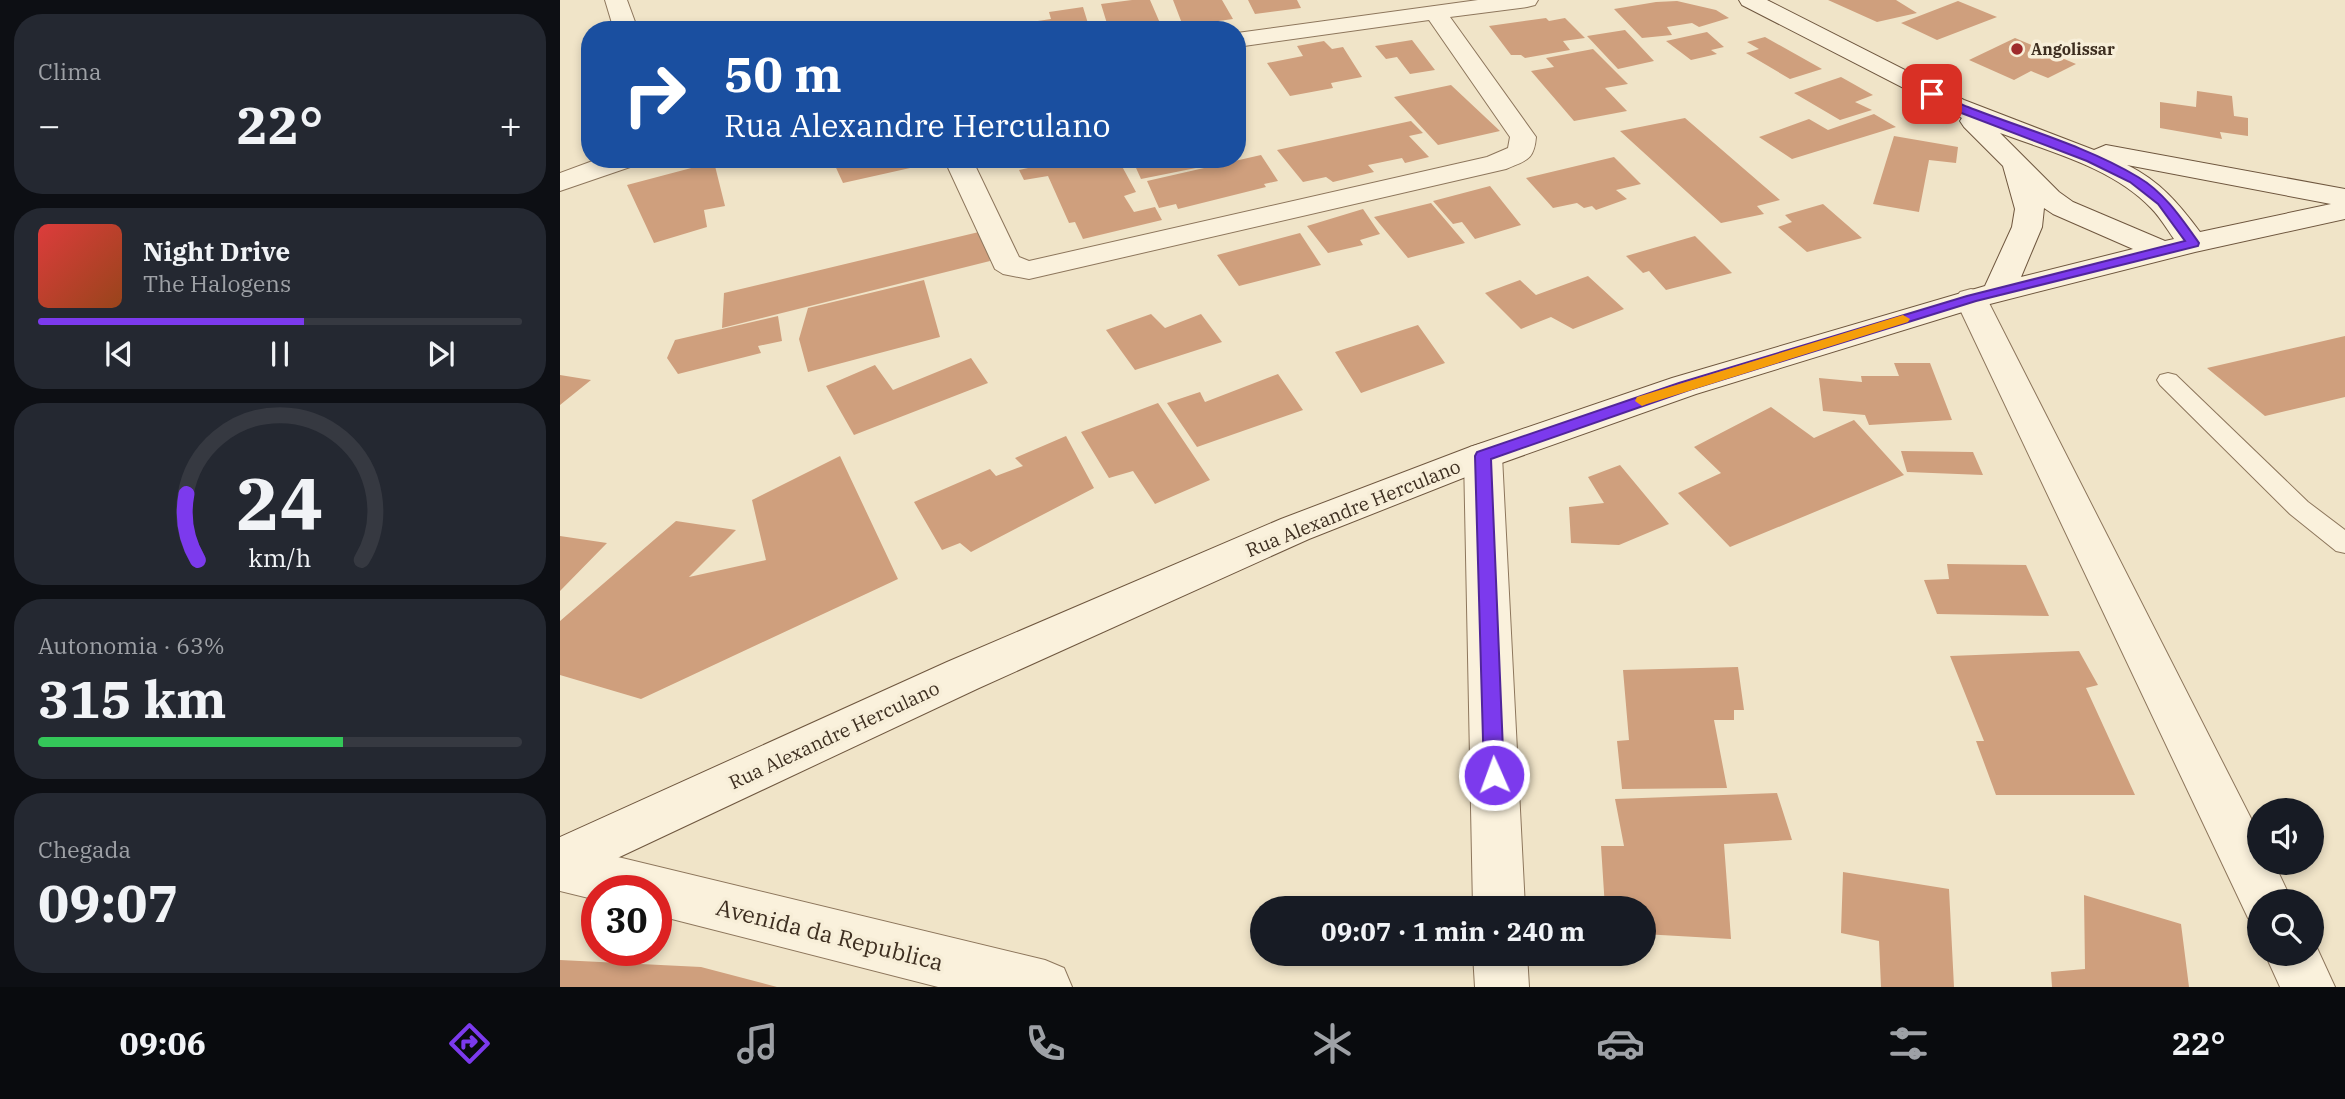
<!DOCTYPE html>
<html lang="pt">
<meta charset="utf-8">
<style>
:root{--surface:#171b24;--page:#242831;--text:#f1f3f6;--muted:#9ea1a6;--line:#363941;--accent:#7c3aed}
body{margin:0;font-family:"IBM Plex Serif",serif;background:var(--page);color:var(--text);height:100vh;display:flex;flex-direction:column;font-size:26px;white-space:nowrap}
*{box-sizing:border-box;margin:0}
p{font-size:23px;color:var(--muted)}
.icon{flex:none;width:38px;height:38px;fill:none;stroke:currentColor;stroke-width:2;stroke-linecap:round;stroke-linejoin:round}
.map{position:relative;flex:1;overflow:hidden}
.side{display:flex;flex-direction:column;gap:14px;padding:14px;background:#0d0f14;width:560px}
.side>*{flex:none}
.hud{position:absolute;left:21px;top:21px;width:665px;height:147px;border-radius:28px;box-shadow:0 4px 10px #0003;background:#1a4fa0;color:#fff;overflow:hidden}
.tools{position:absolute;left:1687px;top:798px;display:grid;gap:14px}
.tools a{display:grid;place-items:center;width:77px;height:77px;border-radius:50%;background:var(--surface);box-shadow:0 4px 10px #0003;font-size:35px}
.speed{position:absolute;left:21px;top:875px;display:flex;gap:14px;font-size:35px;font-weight:700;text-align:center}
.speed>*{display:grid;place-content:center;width:91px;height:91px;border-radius:50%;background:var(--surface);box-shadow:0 4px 10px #0003;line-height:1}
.speed .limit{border:10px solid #d22;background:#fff;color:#111}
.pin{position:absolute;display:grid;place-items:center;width:60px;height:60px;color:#fff;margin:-30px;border-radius:14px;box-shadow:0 4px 10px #0006}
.me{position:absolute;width:77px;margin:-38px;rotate:358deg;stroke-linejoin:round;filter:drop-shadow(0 0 5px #0008)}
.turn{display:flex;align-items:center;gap:24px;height:147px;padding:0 28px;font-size:32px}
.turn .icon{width:91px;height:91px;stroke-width:2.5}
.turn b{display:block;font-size:49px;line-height:60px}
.big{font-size:52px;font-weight:700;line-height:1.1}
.side .card{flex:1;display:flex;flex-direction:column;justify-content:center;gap:10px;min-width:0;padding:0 24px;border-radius:28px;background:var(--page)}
.side .dial{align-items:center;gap:0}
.dial svg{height:182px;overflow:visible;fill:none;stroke:var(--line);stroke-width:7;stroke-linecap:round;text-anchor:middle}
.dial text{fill:var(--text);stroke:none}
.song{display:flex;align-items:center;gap:21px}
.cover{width:84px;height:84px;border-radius:10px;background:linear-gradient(135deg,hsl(0 70% 55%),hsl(20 70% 35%))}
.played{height:7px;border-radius:4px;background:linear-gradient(90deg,var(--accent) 55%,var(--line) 55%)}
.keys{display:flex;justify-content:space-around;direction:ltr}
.heat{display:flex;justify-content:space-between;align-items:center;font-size:38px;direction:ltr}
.charge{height:10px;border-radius:5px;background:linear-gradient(90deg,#34c759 63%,var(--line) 0)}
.trip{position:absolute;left:690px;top:896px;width:406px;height:70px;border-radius:35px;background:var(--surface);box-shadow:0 4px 10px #0003;font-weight:700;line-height:70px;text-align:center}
.tab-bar{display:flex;height:112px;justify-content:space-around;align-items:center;background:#090b0e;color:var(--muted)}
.tab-bar .icon{width:49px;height:49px}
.tab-bar .on{color:var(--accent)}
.tab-bar b{font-size:32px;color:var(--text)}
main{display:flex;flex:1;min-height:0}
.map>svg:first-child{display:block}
.building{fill:#cf9f7d}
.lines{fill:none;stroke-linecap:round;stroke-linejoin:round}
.service-casing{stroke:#8d765c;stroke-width:2}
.minor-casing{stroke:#8d765c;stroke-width:2}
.tertiary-casing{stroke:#8d765c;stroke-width:2}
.secondary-casing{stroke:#6f573f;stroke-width:2}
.service{fill:#faf1dc;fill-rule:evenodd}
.minor{fill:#faf1dc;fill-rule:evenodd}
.tertiary{fill:#faf1dc;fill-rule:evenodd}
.secondary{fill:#faf1dc;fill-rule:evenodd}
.route{fill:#7c3aed;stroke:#51269a;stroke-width:2}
.slow{fill:#f59e0b}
.poi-dot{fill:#9e2a2b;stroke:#f7eed8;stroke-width:2.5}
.labels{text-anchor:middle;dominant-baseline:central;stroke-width:7;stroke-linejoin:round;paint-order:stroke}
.far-poi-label{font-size:16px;font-weight:bold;fill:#3d2e20;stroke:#f7eed8;text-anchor:start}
.street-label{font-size:19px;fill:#3d2e20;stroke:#f7eed8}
.near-street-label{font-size:23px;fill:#3d2e20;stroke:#f7eed8}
</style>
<main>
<section class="side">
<div class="card"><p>Clima</p>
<div class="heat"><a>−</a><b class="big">22°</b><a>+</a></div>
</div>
<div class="card">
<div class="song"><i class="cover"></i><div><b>Night Drive</b><p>The Halogens</p></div></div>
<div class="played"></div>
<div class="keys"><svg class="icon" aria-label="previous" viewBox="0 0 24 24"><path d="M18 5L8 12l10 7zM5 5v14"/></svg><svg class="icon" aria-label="pause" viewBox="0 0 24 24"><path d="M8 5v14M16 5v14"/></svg><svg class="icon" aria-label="next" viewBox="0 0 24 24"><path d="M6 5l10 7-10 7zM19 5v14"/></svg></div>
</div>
<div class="card dial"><svg viewBox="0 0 100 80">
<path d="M14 69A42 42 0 1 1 86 69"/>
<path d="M14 69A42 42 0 0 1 9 40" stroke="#7c3aed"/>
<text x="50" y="56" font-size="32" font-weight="700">24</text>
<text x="50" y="72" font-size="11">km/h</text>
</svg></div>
<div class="card"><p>Autonomia · 63%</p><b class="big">315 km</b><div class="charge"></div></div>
<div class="card"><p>Chegada</p><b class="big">09:07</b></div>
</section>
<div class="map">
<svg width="1785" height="987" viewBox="0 0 1785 987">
<rect width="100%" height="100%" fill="#f0e4c8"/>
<path class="building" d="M572,0H590L603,30H549L541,4Z
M613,0H662L673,19L623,26Z
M688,0H737L741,8L695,14Z
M1268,0H1336L1357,13L1317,22Z
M1117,1L1156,10L1169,18L1139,27L1132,23L1107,27L1112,35L1082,38L1054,9L1096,2Z
M1398,1L1437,17L1377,40L1341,23Z
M523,7L530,30H472L471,22L491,19L489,12Z
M986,18L989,21L1005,18L1025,38L1003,41L1010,50L965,58L961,55H951L929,26Z
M1065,30L1094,61L1058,69L1027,36Z
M1147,32L1164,47L1151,50L1157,54L1131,60L1106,41Z
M1205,37L1262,69L1230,79L1186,53L1199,49L1187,42Z
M1455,38L1516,64L1488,78L1471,71L1454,80L1409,60Z
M852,40L875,70L850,74L837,57L826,59L815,46Z
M764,41L772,49L783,47L802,77L771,83L773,88L730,96L707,63L743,56L737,46Z
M1033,49L1068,84L1045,88L1067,111L1014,121L971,71L994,67L986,58Z
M1281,77L1313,95L1295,102L1312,110L1280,120L1234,93Z
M891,85L940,131L878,145L834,97Z
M1637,91L1672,96L1674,116L1688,118V136L1660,132L1662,139L1600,128V102L1636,107Z
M1314,114L1336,127L1232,159L1199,137L1249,119L1268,130Z
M1125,118L1220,200L1197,206L1204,214L1161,223L1060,131Z
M851,121L863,133L849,136L869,157L845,163L842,158L808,165L814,172L773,182L766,177L743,182L717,150Z
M1334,136L1398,147L1396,163L1369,160L1359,212L1313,204Z
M701,155L718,181L704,184L706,187L618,209L616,204L599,208L587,181Z
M1054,157L1081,184L1056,190L1067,199L1036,210L1032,206L1024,208L1017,203L993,208L966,178Z
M272,159H366L368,164L283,183Z
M446,159H486V160L450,168Z
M509,159H558L576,192L564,196L574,212L595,207L602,220L523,239L515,222L509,223L488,176L464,180L459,170Z
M572,159H637L641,167L581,179Z
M154,162L165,206L144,210L147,227L94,243L67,185Z
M930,186L961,225L915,239L902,222L893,224L873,201Z
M871,203L905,243L848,258L814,217Z
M1263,204L1302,238L1247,252L1218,227L1232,222L1225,215Z
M803,209L820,234L800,240L803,245L768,253L747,226Z
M423,231L430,261L162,328L164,293Z
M740,233L761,265L679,286L657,255Z
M1135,236L1172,273L1106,290L1089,271L1083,273L1066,256Z
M1028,276L1064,309L1013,329L991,317L961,329L925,293L960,280L976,295Z
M364,280L380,337L248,372L239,339L248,308Z
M591,314L605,328L641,314L662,342L575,370L546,330Z
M218,316L222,341L198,346L201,353L118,374L107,358L115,340Z
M858,325L885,363L801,393L775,352Z
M1785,336V397L1705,416L1647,368Z
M411,358L428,383L294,435L266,386L315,365L333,390Z
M1334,363H1370L1392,420L1309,425L1305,415L1263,411L1259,378L1302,382L1301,376H1339Z
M718,374L743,410L637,447L607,403L640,392L645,402Z
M0,375L31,380L0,405Z
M598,403L650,480L595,504L573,471L549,478L521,432Z
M1211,407L1254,438L1294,420L1344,475L1170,547L1118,493L1161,473L1134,447Z
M506,436L534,488L411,552L400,543L382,550L354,502L430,469L436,476L463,466L455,458Z
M1341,451L1413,452L1423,475L1347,472Z
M280,456L338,579L81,699L0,675V621L116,521L176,530L129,577L206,560L192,500Z
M1060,465L1109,524L1059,545L1011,543L1009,507L1044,503L1028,477Z
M0,536L47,543L0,591Z
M1387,564L1466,565L1489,616L1377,614L1364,580L1389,579Z
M1519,651L1538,685L1526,688L1575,795H1436L1416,741H1424L1390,656Z
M1178,667L1184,710H1174V720H1154L1167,788L1062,789L1057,741L1069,740L1063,670Z
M1217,793L1232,840L1164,844L1171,939L1083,934V908H1045L1041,846H1064L1055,799Z
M1283,872L1389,889L1394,987H1321L1319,941L1281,933Z
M1524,895L1621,924L1629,987H1492L1491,972L1525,969Z
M0,960L141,967L217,987H0Z"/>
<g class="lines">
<g class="service-casing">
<path id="service" d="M1608,373L1616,375L1748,502L1785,530V553L1776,551L1730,514L1600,385L1597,380L1600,375Z"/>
</g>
<g class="minor-casing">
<path id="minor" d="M45,0H67L78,30H54Z
M918,0H978L975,5L967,7L890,17L976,137C974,161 966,160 946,169L469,279L443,274L435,269L384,159H412L459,257L469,261L927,157L948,148L950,137L869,20L677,47V33Z
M38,159H80L76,165L0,191V173Z
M1411,289L1422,292L1427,299L1699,834V863H1714L1732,901H1699V923L1688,918L1395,299L1400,292Z
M923,443L936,447L942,456L965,908H913L904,456L910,447Z
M1752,937L1775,987H1720L1705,954H1752Z
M913,954H967L969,987H915Z"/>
</g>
<g class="tertiary-casing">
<path id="tertiary" d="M0,843L485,960L504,968L512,987H378L96,915V891H37V900L0,891Z"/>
</g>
<g class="secondary-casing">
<path id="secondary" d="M1179,0H1207L1404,100L1534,150L1546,145L1785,189V219L1635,252L1422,306L1136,394L936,465L749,539L419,688L0,885V837L387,662L721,519L910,447L1112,378L1425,286L1452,227L1455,209L1443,166L1404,127L1400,121L1402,118L1182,5ZM1440,133C1491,152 1553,168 1591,208C1600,217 1607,229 1614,239L1605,241L1513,202L1499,192ZM1567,165L1771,204L1640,232C1619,204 1600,181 1567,165ZM1484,208L1493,214L1573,249L1461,277L1482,227Z"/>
</g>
<use href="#service" class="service"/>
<use href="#minor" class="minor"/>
<use href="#tertiary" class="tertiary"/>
<use href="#secondary" class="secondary"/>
</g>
<path class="route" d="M1369,92C1381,91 1396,103 1408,107C1464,129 1526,146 1578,177C1604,192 1622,219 1639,243L1638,246L1416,301L1129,390L931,459L944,775L941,781L934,784L927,781L924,775L915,456L917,452L1119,383L1407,296L1625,241L1598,204L1570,182L1527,161L1391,109L1369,97Z"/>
<path class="slow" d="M1343,315L1350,319L1348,322L1087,404L1082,406L1075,401L1077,397Z"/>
<circle class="poi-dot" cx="1457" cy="49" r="7"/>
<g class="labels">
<g class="far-poi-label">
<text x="1471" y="49">Angolissar</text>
</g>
<g class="street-label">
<text transform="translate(793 508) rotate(-22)">Rua Alexandre Herculano</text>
<text transform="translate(274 735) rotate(-25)">Rua Alexandre Herculano</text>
</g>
<g class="near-street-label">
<text transform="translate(270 934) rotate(14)">Avenida da Republica</text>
</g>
</g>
</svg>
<div class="tools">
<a><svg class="icon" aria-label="sound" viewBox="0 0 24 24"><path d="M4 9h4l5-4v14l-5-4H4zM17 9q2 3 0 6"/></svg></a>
<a><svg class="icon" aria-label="search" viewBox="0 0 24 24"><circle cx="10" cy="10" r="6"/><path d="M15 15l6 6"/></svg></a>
</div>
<div class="speed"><div class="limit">30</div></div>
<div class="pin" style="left:1372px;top:94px;background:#d93025"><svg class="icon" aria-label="arrive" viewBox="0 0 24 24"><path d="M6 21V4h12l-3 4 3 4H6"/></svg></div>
<svg class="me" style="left:934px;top:775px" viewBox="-20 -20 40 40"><circle r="17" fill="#7c3aed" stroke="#fff" stroke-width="3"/><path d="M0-11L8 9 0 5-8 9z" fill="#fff"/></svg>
<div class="trip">09:07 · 1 min · 240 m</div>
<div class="hud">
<div class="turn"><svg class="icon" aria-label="right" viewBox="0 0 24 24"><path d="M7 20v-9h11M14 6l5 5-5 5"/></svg><div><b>50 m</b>Rua Alexandre Herculano</div></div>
</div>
</div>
</main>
<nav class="tab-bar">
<b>09:06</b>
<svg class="icon on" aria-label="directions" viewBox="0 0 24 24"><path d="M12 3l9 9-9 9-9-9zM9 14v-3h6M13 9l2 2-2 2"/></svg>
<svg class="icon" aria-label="music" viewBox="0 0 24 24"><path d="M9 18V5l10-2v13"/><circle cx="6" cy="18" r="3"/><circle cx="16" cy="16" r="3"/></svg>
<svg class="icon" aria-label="phone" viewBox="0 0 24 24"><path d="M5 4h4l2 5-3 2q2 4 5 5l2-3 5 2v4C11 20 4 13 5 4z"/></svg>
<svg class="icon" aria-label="climate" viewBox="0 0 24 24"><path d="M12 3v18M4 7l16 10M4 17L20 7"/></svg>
<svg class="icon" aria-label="car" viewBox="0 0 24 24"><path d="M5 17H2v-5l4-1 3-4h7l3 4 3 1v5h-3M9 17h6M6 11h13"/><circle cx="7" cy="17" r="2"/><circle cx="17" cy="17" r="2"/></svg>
<svg class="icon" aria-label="filters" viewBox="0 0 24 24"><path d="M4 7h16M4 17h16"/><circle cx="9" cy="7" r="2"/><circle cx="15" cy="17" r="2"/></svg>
<b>22°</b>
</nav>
